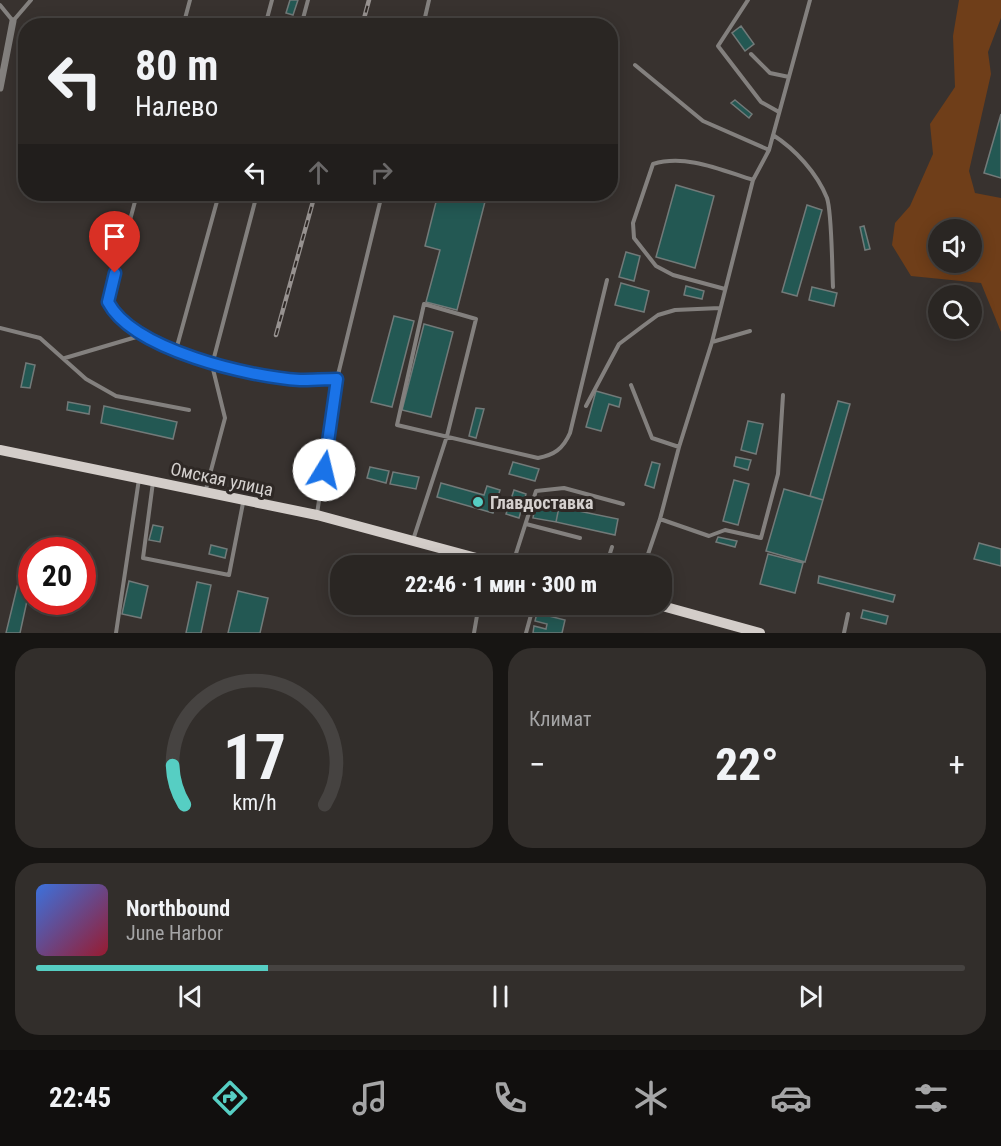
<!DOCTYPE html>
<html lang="ru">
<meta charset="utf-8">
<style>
:root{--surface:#2a2623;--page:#322e2b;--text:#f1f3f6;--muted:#a5a5a6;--line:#464341;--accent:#56cec3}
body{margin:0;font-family:"Roboto Condensed",sans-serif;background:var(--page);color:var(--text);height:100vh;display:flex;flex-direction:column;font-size:22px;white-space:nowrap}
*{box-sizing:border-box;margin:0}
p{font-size:20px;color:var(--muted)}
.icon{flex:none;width:33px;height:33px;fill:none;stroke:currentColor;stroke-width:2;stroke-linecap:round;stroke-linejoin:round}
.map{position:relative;height:633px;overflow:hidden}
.panel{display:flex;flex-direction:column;gap:15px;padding:15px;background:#171513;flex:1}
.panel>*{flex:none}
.guide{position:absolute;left:18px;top:18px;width:600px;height:183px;border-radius:24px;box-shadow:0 3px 15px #0003,0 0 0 2px var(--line);background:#2a2623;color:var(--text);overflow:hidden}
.fabs{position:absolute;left:928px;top:219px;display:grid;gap:12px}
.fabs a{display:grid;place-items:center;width:54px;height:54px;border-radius:50%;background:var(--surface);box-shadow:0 3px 15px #0003,0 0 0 2px var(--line);font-size:30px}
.speed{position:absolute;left:18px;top:537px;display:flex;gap:12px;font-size:30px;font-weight:700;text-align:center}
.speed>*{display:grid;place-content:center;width:78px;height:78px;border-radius:50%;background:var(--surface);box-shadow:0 3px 15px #0003,0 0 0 2px var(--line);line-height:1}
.speed .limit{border:9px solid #d22;background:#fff;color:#111}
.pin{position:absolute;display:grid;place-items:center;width:51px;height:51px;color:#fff;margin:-62px -26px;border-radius:50% 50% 50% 0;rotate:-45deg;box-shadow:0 0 6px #0007}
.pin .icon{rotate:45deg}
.me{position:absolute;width:66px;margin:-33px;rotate:9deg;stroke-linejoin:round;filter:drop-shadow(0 0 4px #0008)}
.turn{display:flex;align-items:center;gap:21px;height:126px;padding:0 18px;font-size:27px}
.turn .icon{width:78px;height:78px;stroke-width:2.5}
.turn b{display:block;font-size:42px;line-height:51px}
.lanes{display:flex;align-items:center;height:57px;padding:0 18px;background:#0003;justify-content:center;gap:30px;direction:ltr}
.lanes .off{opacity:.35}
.big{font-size:45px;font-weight:800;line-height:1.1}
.panel .tile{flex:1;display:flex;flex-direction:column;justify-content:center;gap:9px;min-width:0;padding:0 21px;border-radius:24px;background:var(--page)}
.panel .dial{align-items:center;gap:0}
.dial svg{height:156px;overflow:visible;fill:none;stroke:var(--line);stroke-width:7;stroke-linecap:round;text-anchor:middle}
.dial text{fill:var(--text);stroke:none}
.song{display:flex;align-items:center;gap:18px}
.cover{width:72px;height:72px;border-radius:9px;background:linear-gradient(135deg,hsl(220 70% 55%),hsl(350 70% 35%))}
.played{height:6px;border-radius:3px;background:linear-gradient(90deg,var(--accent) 25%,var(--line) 25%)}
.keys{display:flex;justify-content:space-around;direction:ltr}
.heat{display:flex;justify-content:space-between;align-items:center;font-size:33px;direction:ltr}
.panel .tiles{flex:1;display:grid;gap:15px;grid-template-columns:1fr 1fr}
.tile:last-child{grid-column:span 2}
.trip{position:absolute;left:330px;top:555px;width:342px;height:60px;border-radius:24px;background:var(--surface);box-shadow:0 3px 15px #0003,0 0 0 2px var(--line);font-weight:800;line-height:60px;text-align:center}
.tabs{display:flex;height:96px;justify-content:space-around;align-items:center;background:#110f0e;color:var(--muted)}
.tabs .icon{width:42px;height:42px}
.tabs .on{color:var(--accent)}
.tabs b{font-size:27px;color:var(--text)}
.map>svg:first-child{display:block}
.green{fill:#6f3e19;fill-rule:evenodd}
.building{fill:#235853;stroke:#727a79;stroke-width:1.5}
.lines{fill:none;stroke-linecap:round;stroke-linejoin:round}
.lane{stroke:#83807e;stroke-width:4}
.street{stroke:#83807e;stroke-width:7}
.primary{stroke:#d3cdc9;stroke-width:10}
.rail-casing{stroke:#979290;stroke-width:4.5}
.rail{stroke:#2e2825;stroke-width:2;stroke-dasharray:7;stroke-linecap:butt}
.route-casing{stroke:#114b97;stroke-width:15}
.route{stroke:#1a73e8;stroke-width:10}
.poi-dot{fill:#56cec3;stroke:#2e2825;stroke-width:2}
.labels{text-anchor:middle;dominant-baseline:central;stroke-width:6;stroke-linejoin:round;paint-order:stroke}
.street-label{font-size:18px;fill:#d4d0ce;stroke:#2e2825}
.poi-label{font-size:18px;font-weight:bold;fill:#d4d0ce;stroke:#2e2825;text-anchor:start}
</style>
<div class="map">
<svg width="1001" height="633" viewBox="0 0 1001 633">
<rect width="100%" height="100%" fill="#38322f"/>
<path class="green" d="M959,0H1001V18L988,52L991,74L969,171L975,193L1001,198V332L981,283L911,276L892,245L895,223L910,206L933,154L930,124L955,87L953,36ZM939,230H972V262H939Z"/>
<path class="building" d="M290,0H298L293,15L286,13Z
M741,26L754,44L745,51L732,33Z
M735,100L752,114L749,118L731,103Z
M1001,114V178L984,173Z
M676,185L714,196L695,268L656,257Z
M438,194H487L457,310L426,302L440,250L425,246Z
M807,205L822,210L797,296L782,292Z
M864,226L870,249L865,250L860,227Z
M626,252L640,256L634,281L619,277Z
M621,283L649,291L644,312L615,305Z
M686,286L704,291L702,299L684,295Z
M812,287L837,293L834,306L809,300Z
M394,316L414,321L392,407L371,402Z
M424,324L453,332L431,417L402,410Z
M26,363L35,365L30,388L21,387Z
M596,391L621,398L619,407L609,404L601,431L586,427Z
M838,401L850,404L823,500L810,496Z
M68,402L90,406L89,414L67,410Z
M104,406L177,422L173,439L101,423Z
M476,408L484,409L476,438L469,436Z
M748,421L763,424L756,454L741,450Z
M736,457L751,460L748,470L734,466Z
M513,462L539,469L535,481L509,474Z
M652,462L660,464L654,488L645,485Z
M370,467L389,471L386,483L367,478Z
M393,472L419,477L416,489L390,484Z
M734,480L749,484L738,525L723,521Z
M441,483L484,495L487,486L500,490L493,513L437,497Z
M784,489L823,500L805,562L766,551Z
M514,490L526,494L519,518L506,514Z
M536,502L559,507L556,522L533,518Z
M559,507L618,519L615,535L556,522Z
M153,525L163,527L160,542L149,540Z
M718,537L737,541L735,547L716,542Z
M979,543L1001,549V566L974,559Z
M211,545L227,549L225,558L209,554Z
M768,554L803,563L795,593L760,584Z
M20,575L32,578L20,633H6Z
M819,576L895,595L893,602L818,583Z
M129,581L148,586L141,618L122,614Z
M197,582L211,585L201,633H186Z
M238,591L268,598L260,633H228Z
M863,610L888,616L886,624L861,618Z
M537,613L565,620L562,633H533L534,626L546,629L547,624L535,621Z"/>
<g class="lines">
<path class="lane" d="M748,0L718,46L761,102L779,112
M0,5L13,21L31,0
M183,26L190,0
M265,26L272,0
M301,26L308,0
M423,26L429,0
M751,54L770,73L789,77
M635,65L703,121L769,150
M773,135C795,149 817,173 827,198C832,213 832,268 833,287
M137,194L108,302L127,324L143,335
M725,289L673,275L656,266L634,238L633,223L653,164C686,154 721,170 753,180
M0,328L40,338L86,379L116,396L189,410
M712,342L750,331
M176,350L219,194
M65,358L143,335L212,365L299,380L337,379
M631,385L652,438L679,447
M586,406L619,344L643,326L658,315L675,310L720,308
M153,482L143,558L229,575L243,503
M206,489L225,418L212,365L257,194
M317,514L337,379L382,194
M660,519L709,536L725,530L761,538L778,474L783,395
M526,524L580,538
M413,540L447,436L476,319L424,304L397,425L538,458C554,455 563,449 570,433L607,280
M512,566L536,491L564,488L623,504
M606,566L612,547
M644,566L660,519L679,447L712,342L753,180L769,150L810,0
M116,633L139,479
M474,633L479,604
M526,633L534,604
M844,633L848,614"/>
<path class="street" d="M0,88L13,21"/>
<path class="primary" d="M0,450L317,515L506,566
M655,604L760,633"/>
<g class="rail-casing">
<path id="rail" d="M362,26L369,0
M276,335L315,194"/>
</g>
<use href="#rail" class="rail"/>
</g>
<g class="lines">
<g class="route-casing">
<path id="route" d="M115,273L108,302C133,350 250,377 300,380C312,380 325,379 337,379L324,470"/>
</g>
<use href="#route" class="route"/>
</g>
<circle class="poi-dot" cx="478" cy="502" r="6"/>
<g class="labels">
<g class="street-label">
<text transform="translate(222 479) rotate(12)">Омская улица</text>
</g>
<g class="poi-label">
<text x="490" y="502">Главдоставка</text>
</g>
</g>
</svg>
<div class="fabs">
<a><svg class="icon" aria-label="sound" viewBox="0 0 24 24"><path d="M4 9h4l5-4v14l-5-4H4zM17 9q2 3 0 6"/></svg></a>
<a><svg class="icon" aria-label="search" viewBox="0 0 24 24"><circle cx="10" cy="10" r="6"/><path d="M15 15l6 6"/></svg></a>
</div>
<div class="speed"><div class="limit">20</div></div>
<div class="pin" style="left:115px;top:273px;background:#d93025"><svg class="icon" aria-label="arrive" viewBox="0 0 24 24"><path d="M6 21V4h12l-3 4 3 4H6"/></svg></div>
<svg class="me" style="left:324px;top:470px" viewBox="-20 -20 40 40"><circle r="19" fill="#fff"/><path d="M0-13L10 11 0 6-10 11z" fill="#1a73e8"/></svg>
<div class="trip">22:46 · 1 мин · 300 m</div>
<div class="guide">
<div class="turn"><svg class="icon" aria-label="left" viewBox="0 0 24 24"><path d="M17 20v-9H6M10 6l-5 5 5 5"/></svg><div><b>80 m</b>Налево</div></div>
<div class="lanes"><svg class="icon" aria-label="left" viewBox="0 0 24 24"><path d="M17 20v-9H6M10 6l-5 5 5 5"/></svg><svg class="icon off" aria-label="ahead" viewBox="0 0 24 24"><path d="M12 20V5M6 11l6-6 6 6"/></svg><svg class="icon off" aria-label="right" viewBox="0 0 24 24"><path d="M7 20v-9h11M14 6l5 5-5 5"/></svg></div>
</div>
</div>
<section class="panel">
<div class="tiles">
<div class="tile dial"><svg viewBox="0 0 100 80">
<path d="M14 69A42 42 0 1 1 86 69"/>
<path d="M14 69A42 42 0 0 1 8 49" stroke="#56cec3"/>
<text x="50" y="56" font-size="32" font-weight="700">17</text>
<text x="50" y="72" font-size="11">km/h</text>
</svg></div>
<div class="tile"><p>Климат</p>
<div class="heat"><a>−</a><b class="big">22°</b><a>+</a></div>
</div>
<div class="tile">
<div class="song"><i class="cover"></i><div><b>Northbound</b><p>June Harbor</p></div></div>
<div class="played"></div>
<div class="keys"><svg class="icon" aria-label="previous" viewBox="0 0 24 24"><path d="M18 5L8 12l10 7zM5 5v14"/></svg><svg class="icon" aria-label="pause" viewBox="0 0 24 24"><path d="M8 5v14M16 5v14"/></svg><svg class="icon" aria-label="next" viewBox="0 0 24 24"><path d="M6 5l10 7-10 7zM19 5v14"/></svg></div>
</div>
</div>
</section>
<nav class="tabs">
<b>22:45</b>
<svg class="icon on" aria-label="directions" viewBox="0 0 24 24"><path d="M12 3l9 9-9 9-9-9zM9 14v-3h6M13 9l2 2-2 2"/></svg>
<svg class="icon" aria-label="music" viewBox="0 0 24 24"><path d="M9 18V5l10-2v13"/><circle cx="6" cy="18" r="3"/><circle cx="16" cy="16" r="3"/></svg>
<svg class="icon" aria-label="phone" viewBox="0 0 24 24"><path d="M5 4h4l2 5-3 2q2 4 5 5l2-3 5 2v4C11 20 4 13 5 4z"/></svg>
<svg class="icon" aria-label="climate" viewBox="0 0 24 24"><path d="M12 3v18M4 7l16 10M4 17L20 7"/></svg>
<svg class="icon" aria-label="car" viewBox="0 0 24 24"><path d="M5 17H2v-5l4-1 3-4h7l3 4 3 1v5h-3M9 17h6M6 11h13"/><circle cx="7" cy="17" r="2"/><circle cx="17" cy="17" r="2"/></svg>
<svg class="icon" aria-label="filters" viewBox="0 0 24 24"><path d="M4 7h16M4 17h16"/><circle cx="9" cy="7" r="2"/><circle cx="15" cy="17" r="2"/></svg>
</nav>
